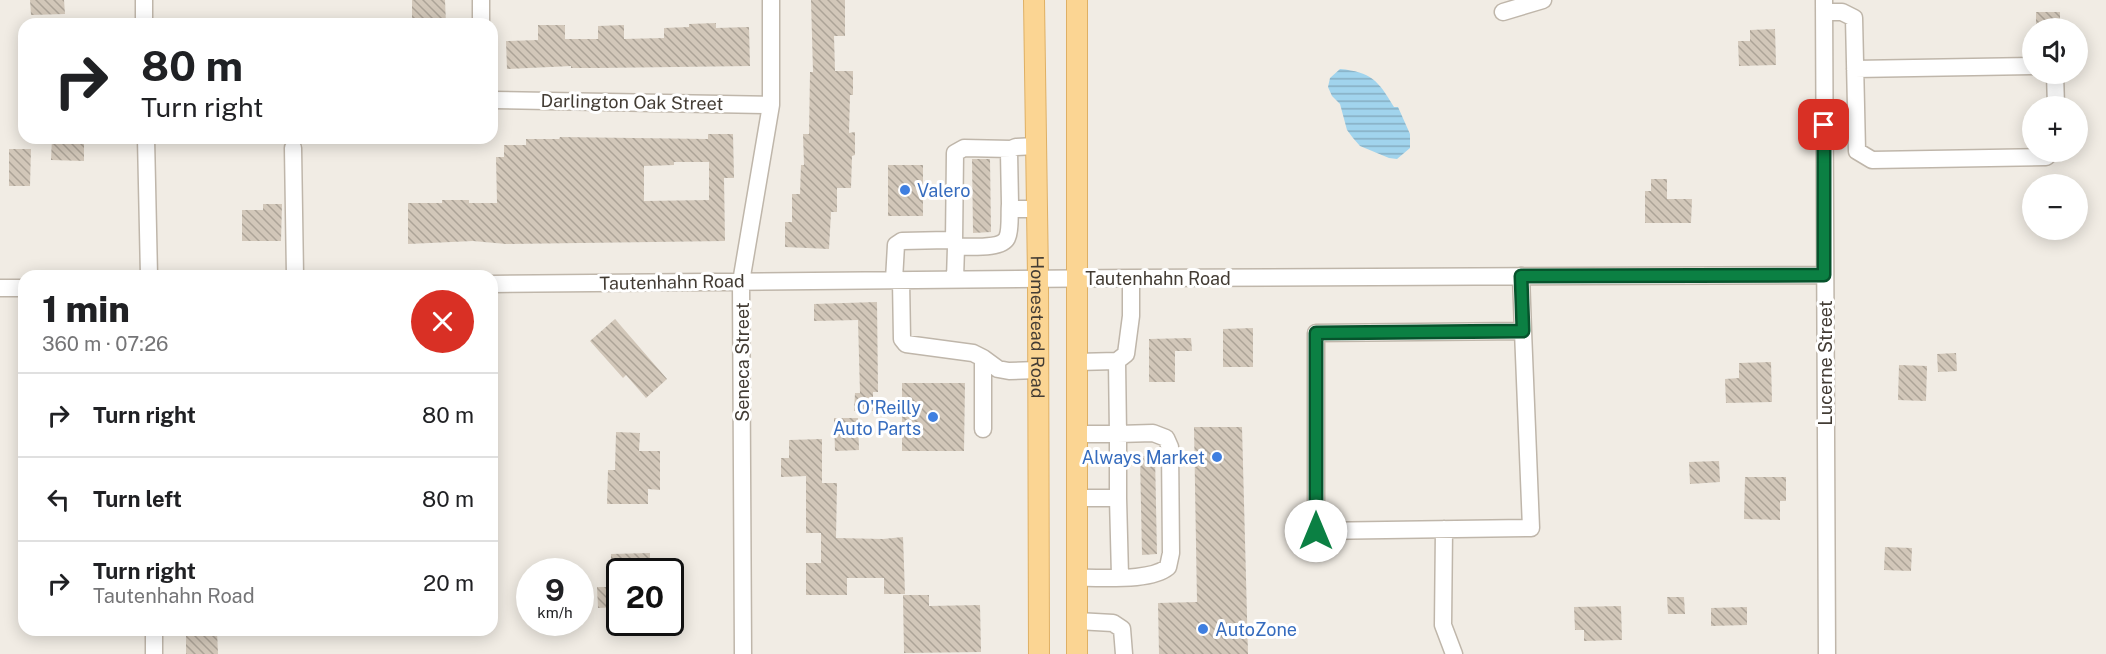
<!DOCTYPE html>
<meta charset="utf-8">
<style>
:root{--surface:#fff;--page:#f6f6f6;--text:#202124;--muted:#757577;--line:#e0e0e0}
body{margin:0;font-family:"Public Sans",sans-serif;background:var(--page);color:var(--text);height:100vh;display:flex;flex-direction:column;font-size:22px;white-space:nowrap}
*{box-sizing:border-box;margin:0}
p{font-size:20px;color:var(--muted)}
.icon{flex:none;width:33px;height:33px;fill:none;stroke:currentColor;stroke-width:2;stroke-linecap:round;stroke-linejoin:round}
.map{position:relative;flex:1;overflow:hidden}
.sheet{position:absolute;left:18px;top:270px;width:480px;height:366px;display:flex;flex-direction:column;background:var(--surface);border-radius:18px;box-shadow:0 3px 15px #0003}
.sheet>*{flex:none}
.hud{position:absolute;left:18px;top:18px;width:480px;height:126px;border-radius:18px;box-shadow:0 3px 15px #0003;background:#fff;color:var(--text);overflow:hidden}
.fabs{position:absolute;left:2022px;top:18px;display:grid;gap:12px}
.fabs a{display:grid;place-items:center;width:66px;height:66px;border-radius:50%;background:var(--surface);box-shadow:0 3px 15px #0003;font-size:30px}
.speed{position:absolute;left:516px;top:558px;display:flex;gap:12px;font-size:30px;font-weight:700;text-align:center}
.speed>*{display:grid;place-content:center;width:78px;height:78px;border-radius:50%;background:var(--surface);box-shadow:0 3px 15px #0003;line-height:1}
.speed small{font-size:15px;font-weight:400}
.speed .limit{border:3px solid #111;border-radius:9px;background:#fff;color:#111}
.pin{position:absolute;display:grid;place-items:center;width:51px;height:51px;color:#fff;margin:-26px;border-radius:12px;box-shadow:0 3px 9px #0006}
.me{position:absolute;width:66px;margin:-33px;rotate:0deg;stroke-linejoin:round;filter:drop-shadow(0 0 4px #0008)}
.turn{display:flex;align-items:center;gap:21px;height:126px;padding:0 24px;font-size:27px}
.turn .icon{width:78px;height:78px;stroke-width:2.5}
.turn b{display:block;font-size:42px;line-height:51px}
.round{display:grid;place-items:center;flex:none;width:63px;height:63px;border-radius:32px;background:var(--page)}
.headline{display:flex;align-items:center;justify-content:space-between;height:102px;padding:0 24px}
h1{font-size:36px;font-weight:800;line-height:45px}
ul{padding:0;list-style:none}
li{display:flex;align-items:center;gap:18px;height:84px;padding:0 24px;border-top:2px solid var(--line)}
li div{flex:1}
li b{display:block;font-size:22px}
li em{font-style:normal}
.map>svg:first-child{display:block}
</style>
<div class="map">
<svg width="2106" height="654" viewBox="0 0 2106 654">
<defs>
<pattern id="water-rules" width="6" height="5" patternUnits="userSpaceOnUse" patternTransform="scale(1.5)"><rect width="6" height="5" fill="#a1d4ed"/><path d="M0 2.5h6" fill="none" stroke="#85adc1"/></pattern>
<pattern id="building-back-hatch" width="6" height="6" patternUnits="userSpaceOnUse" patternTransform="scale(1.5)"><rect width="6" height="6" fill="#d2c7b9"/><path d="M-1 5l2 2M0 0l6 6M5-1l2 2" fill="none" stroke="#aca397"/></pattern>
</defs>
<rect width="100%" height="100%" fill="#f1ece4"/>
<path fill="url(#water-rules)" d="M1340,69C1371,72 1378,80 1394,107H1398L1410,134V148L1397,159L1389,158L1360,146L1353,138L1347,130L1340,104L1332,96L1328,87L1330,78Z"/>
<path fill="url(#building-back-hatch)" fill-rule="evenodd" d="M30,0H64L65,14L31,15Z
M412,0H445L446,24H412Z
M811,0H845V36H834L835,71H853V95H850L849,133L855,132V155L852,156L851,188H837V212H831L829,249L785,247V222H792V194H800L801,165H804L803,134H809L810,72H813Z
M2036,12H2060V28H2036Z
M716,23V28L749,27L750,66L599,68H571V66L507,69L506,41L538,40V25H565V39H598V26L624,25V39L664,38V28L689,27V24Z
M1775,29L1776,65L1739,66L1738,41H1750V30Z
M708,134H733L734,178H724L725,241L506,244L473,241L408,244V203H442V200H469V203H497L496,157H504V145H526V139H559L560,137L708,139ZM674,162H709V200L644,201V166L674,165Z
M52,138H84V161L51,160Z
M9,149H31L30,186H9Z
M972,159H990L991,232L973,233Z
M888,165H923V216H888Z
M1651,179H1667V199H1692L1691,223H1645V191H1651Z
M263,204H282L281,241H242V210H263Z
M877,302L878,392H873V411H854L855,393H860L858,320L814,321V304Z
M615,319L667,379L646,398L626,375L623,378L590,341Z
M1253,328V367H1223V329Z
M1191,338L1192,351H1175V382H1149V339Z
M1956,353L1957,371L1938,372L1937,354Z
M1771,362L1772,402L1726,403L1725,379L1739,378V363Z
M1899,365L1927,366L1926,401L1898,400Z
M902,383H965L964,451H902Z
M834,418H858L859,450L835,451Z
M1194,427H1242L1248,654H1159L1158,603L1197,602Z
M616,432L640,433L639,451H660V490L648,489V504H607L608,470H615Z
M822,439V483H837L836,538L883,539L903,537L905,594H884V578H847V595H806V563H821V533H806V476L781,477V458H789V440Z
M1140,456H1155L1157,554L1142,555Z
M1719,461L1720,482L1690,484L1689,462Z
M1745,477H1786V501H1780V520L1744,519Z
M1885,547L1912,548L1911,571L1884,570Z
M650,553V572H611V554Z
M597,587H620V607L598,608Z
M903,595H929V606L980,605L981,652L904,653Z
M1667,597H1684L1685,614H1668Z
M1621,606L1622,640L1584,641V630H1575L1574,607Z
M1747,607V625L1711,626V608Z
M186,631H217L218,654H186Z"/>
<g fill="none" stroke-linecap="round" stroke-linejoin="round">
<defs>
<path id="minor" d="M144,0V24
M481,0V24
M1824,0L1827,654
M1503,12L1543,0
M1824,12H1842L1854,18L1857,151L1872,160L2046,157L2052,152
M1855,69L2032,66
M2055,74L2056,106
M492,100L771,105
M146,138L149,276
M1036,146L1016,147L1011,149L1009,152L1010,204L1015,209H1037
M293,148L295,276
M954,242L955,153L964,148L1011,149
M956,247C967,246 1001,250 1007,238C1011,230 1009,214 1010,204
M1521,276L1523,331
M894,280L896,245L902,241L948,240L954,242L956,247L955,279
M901,280L902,339L906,344L973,353L983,358L998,369L1009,371L1038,370
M492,284L1131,278L1824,275
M0,288H24
M1523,331L1531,528L1316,531V333Z
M983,358V429
M1076,362L1117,361L1126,354L1131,316V278
M1077,434H1118V498
M1077,498H1118L1120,576
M1444,529L1443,625L1454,654
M1077,578C1101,577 1150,582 1168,567L1171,553L1170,447L1166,438L1153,433L1118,434L1117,361
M1077,621L1113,623L1122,629L1124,654
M154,630V654
M743,654L741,282L771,105V0"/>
<g id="major">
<path id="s1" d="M1034,0L1038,278L1039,654"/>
<path d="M1077,654V0"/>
</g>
</defs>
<use href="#minor" stroke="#bfb6aa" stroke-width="19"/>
<use href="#major" stroke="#dfb064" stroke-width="22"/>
<use href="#minor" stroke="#fff" stroke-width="16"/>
<use href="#major" stroke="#fbd593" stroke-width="20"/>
</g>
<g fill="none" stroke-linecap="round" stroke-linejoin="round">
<defs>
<path id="route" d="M1316,531V333L1523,331L1521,276L1824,275V125"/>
</defs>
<use href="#route" stroke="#07532c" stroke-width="15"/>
<use href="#route" stroke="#0b8043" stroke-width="10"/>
</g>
<g fill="#3f7fe0" stroke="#fff" stroke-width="2">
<circle cx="905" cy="190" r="6"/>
<circle cx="933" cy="417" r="6"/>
<circle cx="1217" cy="457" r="6"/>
<circle cx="1203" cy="629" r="6"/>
</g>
<g text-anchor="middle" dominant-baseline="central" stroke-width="6" stroke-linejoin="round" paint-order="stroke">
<g font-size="18" fill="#433c34" stroke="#fff">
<text transform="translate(632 102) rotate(1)">Darlington Oak Street</text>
<text x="1158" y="278">Tautenhahn Road</text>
<text transform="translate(672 282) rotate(-1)">Tautenhahn Road</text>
<text stroke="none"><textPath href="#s1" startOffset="327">Homestead Road</textPath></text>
<text transform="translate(742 362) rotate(-90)">Seneca Street</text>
<text transform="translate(1825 363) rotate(-90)">Lucerne Street</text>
</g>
<g font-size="18" fill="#366cbe" stroke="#fff" text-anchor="start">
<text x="917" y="190">Valero</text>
<text x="921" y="407" text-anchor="end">O'Reilly<tspan x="921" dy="21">Auto Parts</tspan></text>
<text x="1205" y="457" text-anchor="end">Always Market</text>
<text x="1215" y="629">AutoZone</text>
</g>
</g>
</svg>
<div class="fabs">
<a><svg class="icon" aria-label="sound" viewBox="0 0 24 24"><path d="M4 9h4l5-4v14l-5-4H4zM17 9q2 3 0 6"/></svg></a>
<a>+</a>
<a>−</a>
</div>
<div class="speed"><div>9<small>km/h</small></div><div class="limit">20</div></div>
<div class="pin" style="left:1824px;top:125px;background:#d93025"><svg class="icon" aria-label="arrive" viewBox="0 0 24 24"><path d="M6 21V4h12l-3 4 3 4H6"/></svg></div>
<svg class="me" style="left:1316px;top:531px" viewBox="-20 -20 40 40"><circle r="19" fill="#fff"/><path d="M0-13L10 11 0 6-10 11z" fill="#0b8043"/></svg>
<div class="hud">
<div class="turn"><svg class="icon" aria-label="right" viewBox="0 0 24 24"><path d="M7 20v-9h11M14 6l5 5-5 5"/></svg><div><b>80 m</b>Turn right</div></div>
</div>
<section class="sheet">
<div class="headline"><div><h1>1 min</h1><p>360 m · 07:26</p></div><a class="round" style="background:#d93025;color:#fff"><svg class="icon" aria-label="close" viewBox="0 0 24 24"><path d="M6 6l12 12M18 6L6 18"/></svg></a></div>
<ul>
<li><svg class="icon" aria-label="right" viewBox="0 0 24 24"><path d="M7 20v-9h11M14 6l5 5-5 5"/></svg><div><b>Turn right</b></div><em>80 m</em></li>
<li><svg class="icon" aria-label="left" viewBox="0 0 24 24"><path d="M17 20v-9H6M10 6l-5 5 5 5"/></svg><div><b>Turn left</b></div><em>80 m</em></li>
<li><svg class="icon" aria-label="right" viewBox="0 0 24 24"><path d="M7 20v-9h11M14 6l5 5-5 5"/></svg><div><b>Turn right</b><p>Tautenhahn Road</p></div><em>20 m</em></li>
</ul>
</section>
</div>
